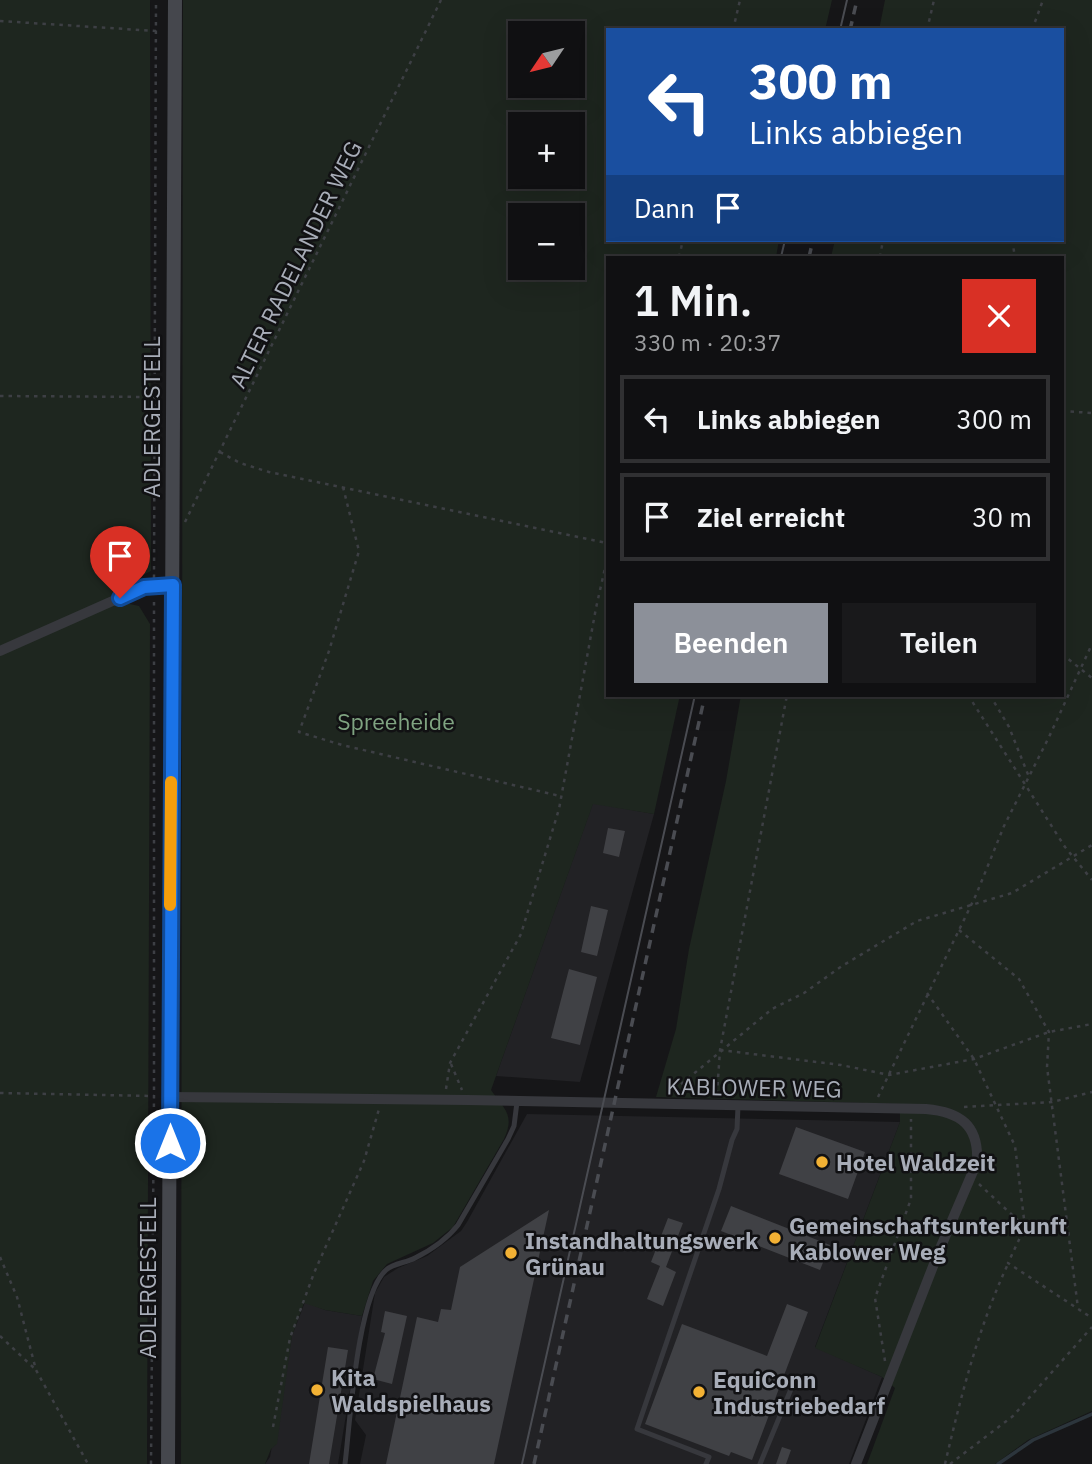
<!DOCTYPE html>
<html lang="de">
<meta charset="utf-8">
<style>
:root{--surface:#101012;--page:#19191b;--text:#f1f3f6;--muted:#9c9d9f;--line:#303032;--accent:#8c9099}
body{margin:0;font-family:"IBM Plex Sans",sans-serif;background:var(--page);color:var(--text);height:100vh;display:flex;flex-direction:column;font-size:26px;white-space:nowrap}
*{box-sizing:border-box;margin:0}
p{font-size:23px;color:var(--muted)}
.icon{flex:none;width:38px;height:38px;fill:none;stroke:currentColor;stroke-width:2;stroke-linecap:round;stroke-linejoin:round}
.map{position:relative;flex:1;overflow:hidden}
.panel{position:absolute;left:606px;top:256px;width:458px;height:441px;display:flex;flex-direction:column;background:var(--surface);border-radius:0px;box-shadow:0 7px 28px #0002,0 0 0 2px var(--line)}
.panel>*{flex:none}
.banner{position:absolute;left:606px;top:28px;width:458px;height:214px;border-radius:0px;box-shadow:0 7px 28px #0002,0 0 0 2px var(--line);background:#1a4fa0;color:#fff;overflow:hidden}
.needle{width:46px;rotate:235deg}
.tools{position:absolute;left:508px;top:21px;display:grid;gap:14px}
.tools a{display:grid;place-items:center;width:77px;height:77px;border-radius:0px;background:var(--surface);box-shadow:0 7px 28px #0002,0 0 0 2px var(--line);font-size:35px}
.pin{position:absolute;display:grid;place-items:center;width:60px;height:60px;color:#fff;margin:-72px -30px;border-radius:50% 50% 50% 0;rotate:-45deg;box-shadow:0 0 7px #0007}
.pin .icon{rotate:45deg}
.me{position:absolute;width:77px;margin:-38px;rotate:0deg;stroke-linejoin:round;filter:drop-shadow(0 0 5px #0008)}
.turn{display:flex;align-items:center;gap:24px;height:147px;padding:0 28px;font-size:32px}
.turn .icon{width:91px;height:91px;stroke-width:2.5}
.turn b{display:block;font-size:49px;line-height:60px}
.then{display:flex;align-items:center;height:66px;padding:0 28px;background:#0003;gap:14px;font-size:26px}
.round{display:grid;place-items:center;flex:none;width:74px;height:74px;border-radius:0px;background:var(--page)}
.summary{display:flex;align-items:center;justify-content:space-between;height:119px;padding:0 28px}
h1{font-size:42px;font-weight:600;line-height:52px}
.action{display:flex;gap:14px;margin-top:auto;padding:14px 28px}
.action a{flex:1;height:80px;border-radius:0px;background:var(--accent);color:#fff;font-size:28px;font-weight:600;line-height:80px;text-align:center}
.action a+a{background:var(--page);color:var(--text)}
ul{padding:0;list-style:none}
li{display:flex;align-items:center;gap:21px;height:88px;margin:0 14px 10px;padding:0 14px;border:4px solid var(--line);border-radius:0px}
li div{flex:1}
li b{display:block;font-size:26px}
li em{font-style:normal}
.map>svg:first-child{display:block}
</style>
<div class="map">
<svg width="1092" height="1464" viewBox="0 0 1092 1464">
<rect width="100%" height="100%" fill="#161618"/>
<path fill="#222225" d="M593,803L654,814L580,1082L496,1076Z
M527,1114L900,1122L815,1347L882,1377L849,1464H360L366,1435L355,1420L375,1293L384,1277L398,1268L427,1256L461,1231L467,1222Z
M305,1302L325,1310L362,1316L338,1464H265L270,1457L292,1336Z"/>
<path fill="#1e261f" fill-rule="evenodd" d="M0,0H150L151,571L123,585L125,603L139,606L150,624L147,1464H0Z
M183,0H832L825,30H607V240H779L776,257H607V695H680L654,814L593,804L491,1090C505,1110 515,1115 504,1139L453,1227L433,1243L387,1264L373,1281L362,1316L325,1310L304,1303L292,1336L277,1444L271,1449L265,1464H181ZM520,33H572V86H520ZM520,124H572V177H520ZM520,215H572V268H520Z
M885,0H1092V1411L1028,1440L995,1464H867L895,1388L882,1377L815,1348L900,1122V1104L656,1097L676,1029L689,949L726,781L741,695H1062V257H831L835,240H1062V30H879Z"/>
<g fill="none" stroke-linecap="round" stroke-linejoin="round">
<path stroke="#2c353c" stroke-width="3.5" d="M998,1464L1033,1440L1092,1414"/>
</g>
<path fill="#404145" d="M608,828L625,831L619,857L603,853Z
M591,906L608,910L597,956L581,952Z
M569,969L597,977L580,1045L551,1038Z
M796,1127L865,1152L848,1199L779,1174Z
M731,1206L830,1245L820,1270L721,1231Z
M549,1210L494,1464H386L417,1317L438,1322L441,1309L451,1310L460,1267Z
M668,1218L683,1223L666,1267L676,1272L663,1306L647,1299L660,1266L651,1262Z
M787,1304L808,1312L752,1460L731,1452L729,1456L645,1424L682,1324L767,1356Z
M385,1311L407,1316L392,1384L373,1379L385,1333L381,1332Z
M328,1347L348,1350L329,1464H309Z
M782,1447L791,1450L786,1464H776Z"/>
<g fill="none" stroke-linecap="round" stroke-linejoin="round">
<path stroke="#3d3f44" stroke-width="2.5" stroke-dasharray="3.5 5" stroke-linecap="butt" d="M0,21L156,31
M733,30L740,0
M927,30L934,0
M1032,30L1043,0
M1012,240L1015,257
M679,257L683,240
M880,257L883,240
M0,396L155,397
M1062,411L1092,413
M220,452L240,463L269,472L607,543
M343,487L359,551L329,651L299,732L342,745L560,796
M185,522L441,0
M154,578L156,0
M1062,654L1092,678
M968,695L1065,847L1092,880
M990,695L1009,727L1029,777
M959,930L1019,979L1049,1032L1047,1067L1078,1308
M927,993L974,1059L1015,1146L1025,1227L1008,1263L1092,1318
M720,1050L841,1065L889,1075L974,1059L1049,1032L1092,1024
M451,1064L462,1090
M446,1089L450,1063L521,934L559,809L596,608L607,559
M0,1093L154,1096
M717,1094L720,1050L787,695
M668,1095L772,1009L804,993L842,966L917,921L1012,893L1092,845
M878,1097L976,895L1004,826L1049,737L1092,644
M964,1107L1052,1102L1092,1092
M979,1184L1025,1227
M0,1257L17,1297L36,1370L88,1464
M0,1336L36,1370
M885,1361L875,1298L911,1199V1119
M273,1427L290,1338L314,1273L364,1161L379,1109
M151,1464L154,1096V598
M945,1464C961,1396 978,1328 1008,1264
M950,1464L1013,1416L1092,1327"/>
<path stroke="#37383d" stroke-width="5" d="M345,1464C350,1423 357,1296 386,1270C394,1263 406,1263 415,1258C431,1250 447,1239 458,1225L508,1139L514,1126L517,1102
M706,1464L709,1457L637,1429L719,1189L732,1140L737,1129L738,1106
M760,1464L796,1377"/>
<path stroke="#37383d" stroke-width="10" d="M0,651L144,587L173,585
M170,1097L467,1100L926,1109C960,1112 979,1125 977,1162L939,1251L856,1464"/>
<path stroke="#45474d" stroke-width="14" d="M168,1464L175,0"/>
<path stroke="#4a4c52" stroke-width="2" d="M840,30L847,0
M781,257L785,240
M522,1464L695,695"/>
<path stroke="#4a4c52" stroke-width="3.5" stroke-dasharray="9 7" stroke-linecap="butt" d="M850,30L857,0
M809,257L813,240
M534,1464L705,695"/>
</g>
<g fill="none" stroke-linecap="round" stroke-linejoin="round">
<defs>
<path id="route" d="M120,598L144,587L173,585L170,1143"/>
</defs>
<use href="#route" stroke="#114b97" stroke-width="18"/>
<use href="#route" stroke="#1a73e8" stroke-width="12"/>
<path stroke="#f59e0b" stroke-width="12" d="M170,905L171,782"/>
</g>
<g fill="#f2b134" stroke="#111113" stroke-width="2.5">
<circle cx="822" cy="1162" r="7"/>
<circle cx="775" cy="1238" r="7"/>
<circle cx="511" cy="1253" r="7"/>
<circle cx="317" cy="1390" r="7"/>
<circle cx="699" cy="1392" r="7"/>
</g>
<g text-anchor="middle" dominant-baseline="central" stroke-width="5" stroke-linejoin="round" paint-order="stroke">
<g font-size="23" fill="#a8adb8" stroke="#111113">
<text transform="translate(295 264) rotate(-64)">ALTER RADELANDER WEG</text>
<text transform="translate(151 417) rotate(-90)">ADLERGESTELL</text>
<text transform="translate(754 1087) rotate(1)">KABLOWER WEG</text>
<text transform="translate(147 1278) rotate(-90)">ADLERGESTELL</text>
</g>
<g font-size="23" fill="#7fa381" stroke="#111113">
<text x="396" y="721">Spreeheide</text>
</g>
<g font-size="23" font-weight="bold" fill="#a8adb8" stroke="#111113" text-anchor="start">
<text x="836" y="1162">Hotel Waldzeit</text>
<text x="789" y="1225">Gemeinschaftsunterkunft<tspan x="789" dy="26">Kablower Weg</tspan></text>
<text x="525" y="1240">Instandhaltungswerk<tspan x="525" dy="26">Grünau</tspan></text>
<text x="331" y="1377">Kita<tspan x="331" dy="26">Waldspielhaus</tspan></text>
<text x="713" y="1379">EquiConn<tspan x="713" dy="26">Industriebedarf</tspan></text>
</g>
</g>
</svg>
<div class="tools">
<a><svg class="needle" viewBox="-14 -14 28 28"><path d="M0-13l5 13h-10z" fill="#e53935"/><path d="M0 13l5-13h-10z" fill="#9c9d9f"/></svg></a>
<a>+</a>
<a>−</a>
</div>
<div class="pin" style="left:120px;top:598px;background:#d93025"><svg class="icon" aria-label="arrive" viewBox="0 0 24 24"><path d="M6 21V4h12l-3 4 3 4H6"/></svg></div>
<svg class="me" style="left:170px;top:1143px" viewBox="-20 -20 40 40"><circle r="17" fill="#1a73e8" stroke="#fff" stroke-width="3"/><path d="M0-11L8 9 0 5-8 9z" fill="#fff"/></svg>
<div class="banner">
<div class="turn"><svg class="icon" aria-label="left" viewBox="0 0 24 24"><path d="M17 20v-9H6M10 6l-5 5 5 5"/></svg><div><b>300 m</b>Links abbiegen</div></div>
<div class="then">Dann<svg class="icon" aria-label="arrive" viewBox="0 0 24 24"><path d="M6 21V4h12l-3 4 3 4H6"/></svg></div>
</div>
<section class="panel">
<div class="summary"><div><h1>1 Min.</h1><p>330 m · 20:37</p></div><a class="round" style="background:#d93025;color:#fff"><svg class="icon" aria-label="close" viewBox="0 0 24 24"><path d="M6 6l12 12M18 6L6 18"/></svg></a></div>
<ul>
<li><svg class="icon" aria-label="left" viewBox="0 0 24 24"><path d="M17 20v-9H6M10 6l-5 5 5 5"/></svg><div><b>Links abbiegen</b></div><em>300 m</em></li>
<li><svg class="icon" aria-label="arrive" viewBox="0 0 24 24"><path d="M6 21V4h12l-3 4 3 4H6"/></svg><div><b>Ziel erreicht</b></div><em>30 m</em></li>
</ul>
<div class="action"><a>Beenden</a><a>Teilen</a></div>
</section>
</div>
